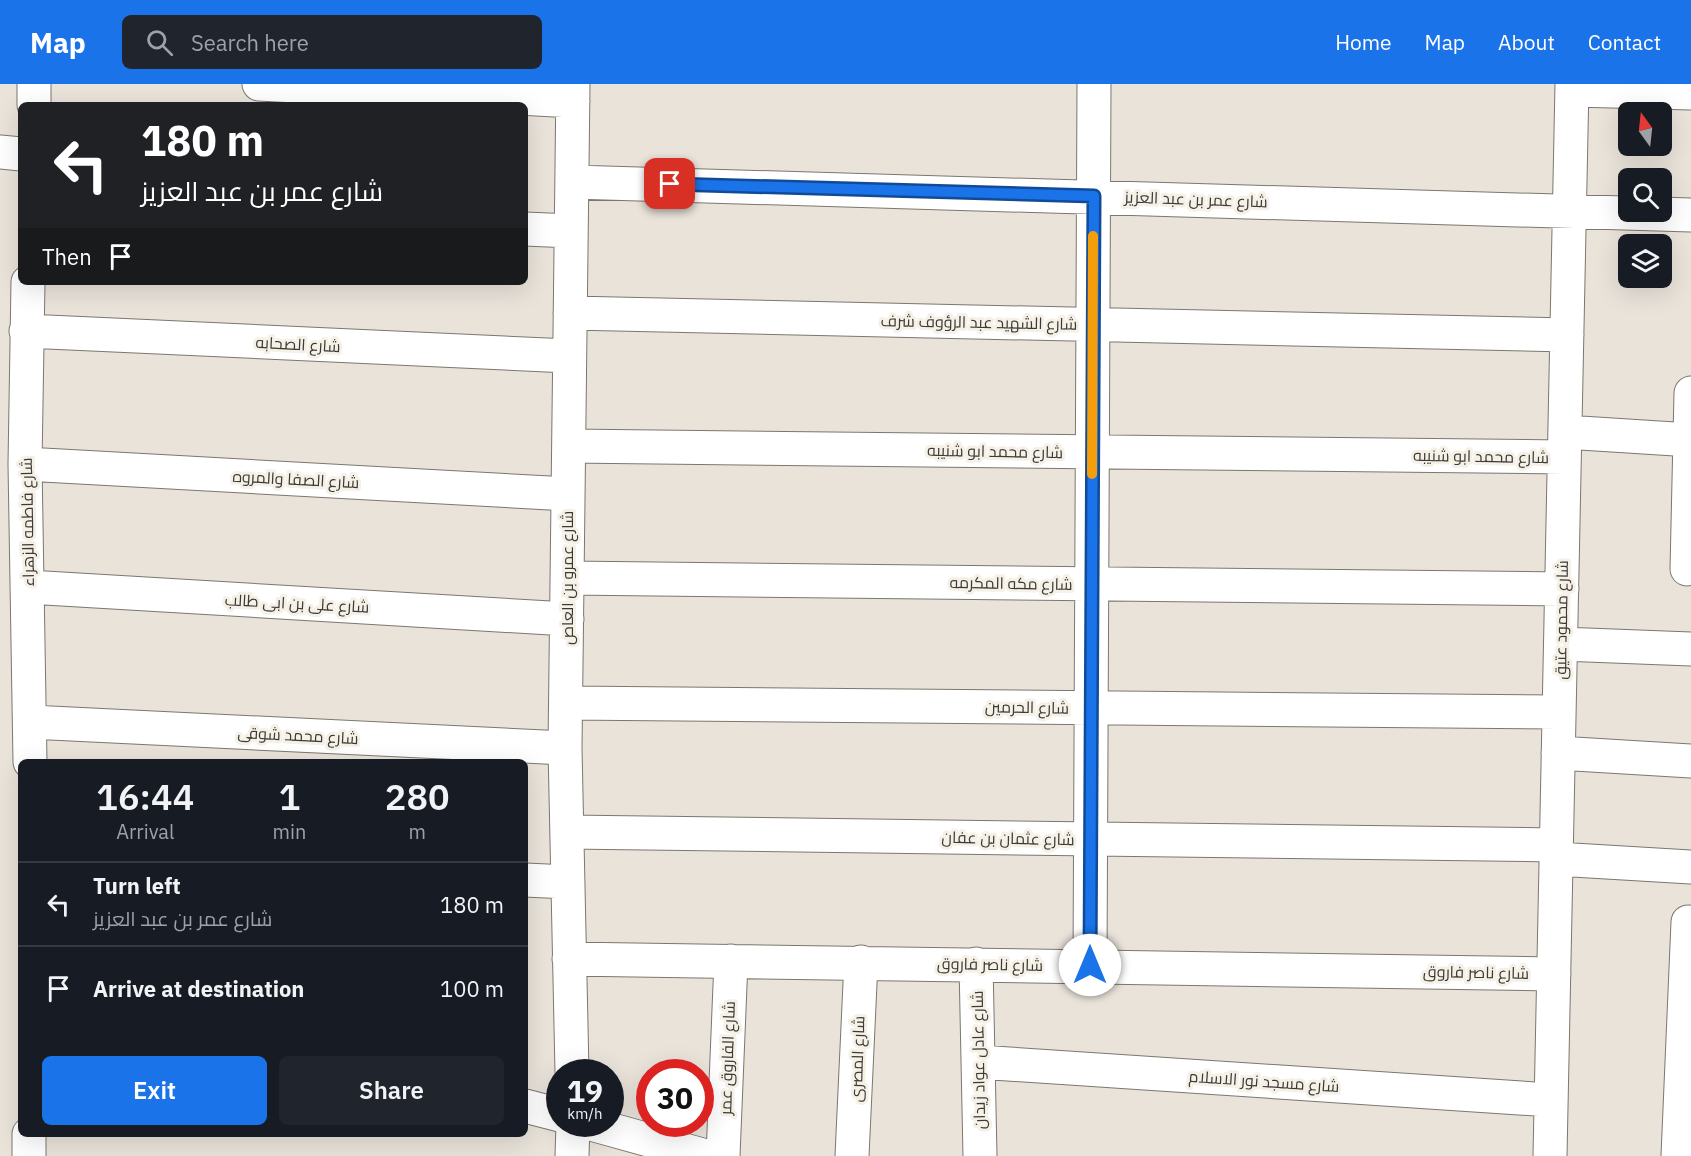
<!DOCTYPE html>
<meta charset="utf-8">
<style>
:root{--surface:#171b24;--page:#20242c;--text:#f1f3f6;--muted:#9ea1a6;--line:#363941;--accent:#1a73e8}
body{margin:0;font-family:"IBM Plex Sans",Cairo,sans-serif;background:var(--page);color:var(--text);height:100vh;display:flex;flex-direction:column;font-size:22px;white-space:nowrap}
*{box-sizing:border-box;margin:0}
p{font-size:20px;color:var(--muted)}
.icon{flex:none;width:33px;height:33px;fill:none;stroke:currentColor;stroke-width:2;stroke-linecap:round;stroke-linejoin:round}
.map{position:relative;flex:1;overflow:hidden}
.sheet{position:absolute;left:18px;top:675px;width:510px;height:378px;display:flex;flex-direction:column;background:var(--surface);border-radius:9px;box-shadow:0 6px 24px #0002}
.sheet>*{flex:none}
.guide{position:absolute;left:18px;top:18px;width:510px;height:183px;border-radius:9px;box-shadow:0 6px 24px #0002;background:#202124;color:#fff;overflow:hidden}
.needle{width:39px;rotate:345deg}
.tools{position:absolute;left:1618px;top:18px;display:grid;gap:12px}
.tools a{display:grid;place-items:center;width:54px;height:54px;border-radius:9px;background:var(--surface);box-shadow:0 6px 24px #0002;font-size:30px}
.speed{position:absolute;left:546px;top:975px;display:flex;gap:12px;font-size:30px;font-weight:700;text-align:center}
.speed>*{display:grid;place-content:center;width:78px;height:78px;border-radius:50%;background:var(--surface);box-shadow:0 6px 24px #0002;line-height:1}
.speed small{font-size:15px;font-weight:400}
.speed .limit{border:9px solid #d22;background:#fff;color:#111}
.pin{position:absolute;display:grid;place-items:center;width:51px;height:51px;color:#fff;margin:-26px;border-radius:12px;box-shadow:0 3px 9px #0006}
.me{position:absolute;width:66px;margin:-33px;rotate:0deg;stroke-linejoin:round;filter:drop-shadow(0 0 4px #0008)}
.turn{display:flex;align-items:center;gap:21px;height:126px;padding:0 24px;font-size:27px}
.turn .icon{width:78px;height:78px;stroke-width:2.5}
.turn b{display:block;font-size:42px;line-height:51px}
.then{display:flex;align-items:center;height:57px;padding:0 24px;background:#0003;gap:12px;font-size:22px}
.eta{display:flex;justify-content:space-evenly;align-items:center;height:102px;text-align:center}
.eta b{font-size:36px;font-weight:600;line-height:42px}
.cta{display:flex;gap:12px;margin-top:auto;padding:12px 24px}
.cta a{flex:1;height:69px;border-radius:9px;background:var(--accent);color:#fff;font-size:24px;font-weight:600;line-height:69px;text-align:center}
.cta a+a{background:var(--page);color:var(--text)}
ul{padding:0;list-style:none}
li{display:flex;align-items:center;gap:18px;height:84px;padding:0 24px;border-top:2px solid var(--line)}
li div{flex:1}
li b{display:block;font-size:22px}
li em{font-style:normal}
header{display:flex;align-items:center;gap:36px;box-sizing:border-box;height:84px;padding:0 30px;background:var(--accent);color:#fff}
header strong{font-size:28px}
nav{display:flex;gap:33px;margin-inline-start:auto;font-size:21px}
.search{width:420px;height:54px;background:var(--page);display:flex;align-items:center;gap:15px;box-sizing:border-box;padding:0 21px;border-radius:9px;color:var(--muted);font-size:22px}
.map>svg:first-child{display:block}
</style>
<header>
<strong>Map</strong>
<div class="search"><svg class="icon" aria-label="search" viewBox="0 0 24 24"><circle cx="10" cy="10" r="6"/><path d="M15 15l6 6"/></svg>Search here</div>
<nav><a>Home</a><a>Map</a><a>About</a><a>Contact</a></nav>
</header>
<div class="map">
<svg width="1691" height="1072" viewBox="0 0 1691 1072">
<rect width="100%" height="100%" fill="#e9e3da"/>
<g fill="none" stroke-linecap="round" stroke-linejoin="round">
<defs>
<path id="minor" d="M259,0L573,17
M1572,6L1691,9
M34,21V0
M0,68L21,70
M572,98L1691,131
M525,145L571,147
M28,198L25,380L30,678
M570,229L1567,251
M26,247L569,272
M1565,348L1691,356
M569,362L1564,373
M25,380L568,410
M1687,485L1691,309
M568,494L1562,505
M28,503L567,535
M1561,560L1691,565
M567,619L1559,628
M30,638L565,664
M1558,669L1691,677
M567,748L1556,761
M1556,775L1691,783
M525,796L568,798
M569,875L1554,890
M976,880L980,1072
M1090,881L1094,0
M978,978L1551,1016
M572,988L565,664L573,0
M525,1022L560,1031
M591,1040L706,1072
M29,1050V1072
M572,1072L573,1040
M723,1072L731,877
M852,1072L861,878
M1550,1072L1572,0
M1678,1072L1688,838"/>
</defs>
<use href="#minor" stroke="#7c776e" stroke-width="35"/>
<use href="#minor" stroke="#fff" stroke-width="33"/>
</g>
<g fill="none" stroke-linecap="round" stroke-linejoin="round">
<defs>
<path id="route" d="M670,100L1094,112L1090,881"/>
</defs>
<use href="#route" stroke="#114b97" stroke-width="15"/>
<use href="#route" stroke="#1a73e8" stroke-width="10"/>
<path stroke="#f59e0b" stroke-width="10" d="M1092,390L1093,152"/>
</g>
<g text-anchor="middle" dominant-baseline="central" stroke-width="6" stroke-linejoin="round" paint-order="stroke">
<g font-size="16" fill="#3c3a37" stroke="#f6f1e7">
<text transform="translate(1196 115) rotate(2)">شارع عمر بن عبد العزيز</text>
<text transform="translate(979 238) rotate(1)">شارع الشهيد عبد الرؤوف شرف</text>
<text transform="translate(298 260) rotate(3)">شارع الصحابه</text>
<text transform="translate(995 367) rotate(1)">شارع محمد ابو شنيبه</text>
<text transform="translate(1481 372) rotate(1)">شارع محمد ابو شنيبه</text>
<text transform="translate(296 395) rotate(3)">شارع الصفا والمروه</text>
<text transform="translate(27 438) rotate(-91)">شارع فاطمه الزهراء</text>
<text transform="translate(567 494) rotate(-90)">شارع عمرو بن العاص</text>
<text transform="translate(1011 499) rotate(1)">شارع مكه المكرمه</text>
<text transform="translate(297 519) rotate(3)">شارع على بن ابى طالب</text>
<text transform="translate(1561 536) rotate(-89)">شارع محمود عتيق</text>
<text transform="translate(1027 623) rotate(1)">شارع الحرمين</text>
<text transform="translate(298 651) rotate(3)">شارع محمد شوقى</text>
<text transform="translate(1008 754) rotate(1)">شارع عثمان بن عفان</text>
<text transform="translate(990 880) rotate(1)">شارع ناصر فاروق</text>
<text transform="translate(1476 888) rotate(1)">شارع ناصر فاروق</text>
<text transform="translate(727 974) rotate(-88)">شارع الفاروق عمر</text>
<text transform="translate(857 975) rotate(-88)">شارع المصرى</text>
<text transform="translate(978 976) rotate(-91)">شارع عادل عواد زيدان</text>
<text transform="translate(1264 997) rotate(4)">شارع مسجد نور الاسلام</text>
</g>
</g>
</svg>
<div class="tools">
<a><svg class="needle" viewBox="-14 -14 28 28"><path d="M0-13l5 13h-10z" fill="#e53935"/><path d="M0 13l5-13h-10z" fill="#9ea1a6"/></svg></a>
<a><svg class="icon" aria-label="search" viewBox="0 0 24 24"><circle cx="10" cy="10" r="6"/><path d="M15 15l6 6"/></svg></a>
<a><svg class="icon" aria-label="layers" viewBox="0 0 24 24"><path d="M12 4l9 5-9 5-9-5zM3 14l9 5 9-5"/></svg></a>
</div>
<div class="speed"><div>19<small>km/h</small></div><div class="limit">30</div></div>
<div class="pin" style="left:670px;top:100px;background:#d93025"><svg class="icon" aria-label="arrive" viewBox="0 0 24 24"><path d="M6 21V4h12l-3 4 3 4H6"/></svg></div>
<svg class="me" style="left:1090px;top:881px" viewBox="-20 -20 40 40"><circle r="19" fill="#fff"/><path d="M0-13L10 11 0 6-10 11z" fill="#1a73e8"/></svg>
<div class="guide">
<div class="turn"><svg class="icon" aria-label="left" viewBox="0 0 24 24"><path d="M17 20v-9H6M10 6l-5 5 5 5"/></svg><div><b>180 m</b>شارع عمر بن عبد العزيز</div></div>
<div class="then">Then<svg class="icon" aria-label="arrive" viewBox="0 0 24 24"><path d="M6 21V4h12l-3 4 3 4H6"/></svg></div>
</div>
<section class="sheet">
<div class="eta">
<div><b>16:44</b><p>Arrival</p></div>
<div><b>1</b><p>min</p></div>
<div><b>280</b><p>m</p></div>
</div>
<ul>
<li><svg class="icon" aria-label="left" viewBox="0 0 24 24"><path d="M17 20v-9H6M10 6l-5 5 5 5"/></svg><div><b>Turn left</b><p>شارع عمر بن عبد العزيز</p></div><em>180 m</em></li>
<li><svg class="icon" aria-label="arrive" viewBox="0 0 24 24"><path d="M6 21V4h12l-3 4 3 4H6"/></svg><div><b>Arrive at destination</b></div><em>100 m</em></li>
</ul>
<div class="cta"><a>Exit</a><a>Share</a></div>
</section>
</div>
